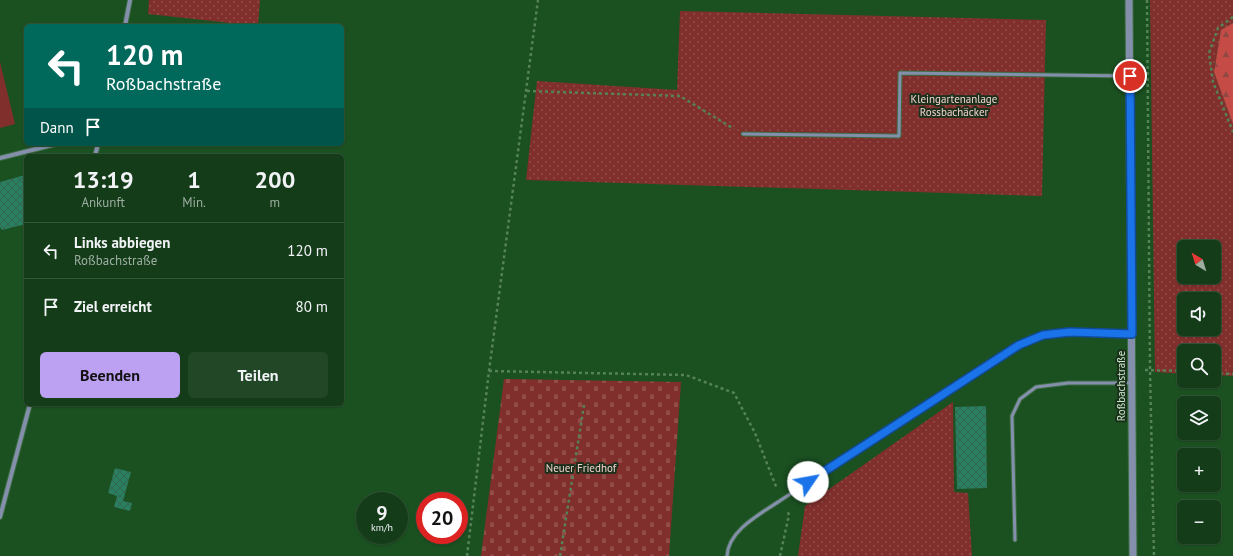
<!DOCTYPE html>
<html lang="de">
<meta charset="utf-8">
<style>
:root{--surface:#143c19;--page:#214726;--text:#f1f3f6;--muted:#9dada2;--line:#335638;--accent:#bca0f2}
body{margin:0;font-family:"PT Sans",sans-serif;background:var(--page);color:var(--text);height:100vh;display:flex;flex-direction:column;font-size:15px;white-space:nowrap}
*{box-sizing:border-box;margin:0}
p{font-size:13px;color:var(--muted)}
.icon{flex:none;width:22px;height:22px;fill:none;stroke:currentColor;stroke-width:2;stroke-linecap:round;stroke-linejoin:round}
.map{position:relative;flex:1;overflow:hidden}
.drawer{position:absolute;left:24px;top:154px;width:320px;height:252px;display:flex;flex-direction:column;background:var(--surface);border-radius:6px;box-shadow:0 1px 3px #0004,0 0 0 1px var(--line)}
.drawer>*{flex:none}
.hud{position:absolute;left:24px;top:24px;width:320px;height:122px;border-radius:6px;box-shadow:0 1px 3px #0004,0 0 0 1px var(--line);background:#00695c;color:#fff;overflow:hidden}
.needle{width:26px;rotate:322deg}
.fabs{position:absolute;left:1177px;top:240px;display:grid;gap:8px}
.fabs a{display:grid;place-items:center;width:44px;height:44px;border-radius:6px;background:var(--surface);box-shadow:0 1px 3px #0004,0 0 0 1px var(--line);font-size:20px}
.speed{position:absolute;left:356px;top:492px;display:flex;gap:8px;font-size:20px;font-weight:700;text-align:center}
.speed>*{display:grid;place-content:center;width:52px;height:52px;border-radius:50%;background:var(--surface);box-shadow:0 1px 3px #0004,0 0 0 1px var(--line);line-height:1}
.speed small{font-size:10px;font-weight:400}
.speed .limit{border:6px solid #d22;background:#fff;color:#111}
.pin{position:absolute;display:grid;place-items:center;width:34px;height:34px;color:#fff;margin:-17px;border:2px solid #fff;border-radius:50%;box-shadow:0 1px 4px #0007}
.me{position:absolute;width:44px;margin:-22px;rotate:57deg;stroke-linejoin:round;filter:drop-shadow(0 0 3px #0008)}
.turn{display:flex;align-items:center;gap:14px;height:84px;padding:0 16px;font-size:18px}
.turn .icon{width:52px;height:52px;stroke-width:2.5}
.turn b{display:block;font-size:28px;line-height:34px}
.then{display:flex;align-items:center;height:38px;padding:0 16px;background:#0003;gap:8px;font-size:15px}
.eta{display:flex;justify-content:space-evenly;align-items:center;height:68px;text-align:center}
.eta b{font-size:24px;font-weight:800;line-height:28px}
.cta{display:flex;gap:8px;margin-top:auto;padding:8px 16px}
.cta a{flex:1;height:46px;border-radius:6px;background:var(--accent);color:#111;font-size:16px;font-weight:800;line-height:46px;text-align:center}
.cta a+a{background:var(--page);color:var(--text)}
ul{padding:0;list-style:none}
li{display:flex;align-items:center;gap:12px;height:56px;padding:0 16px;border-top:1px solid var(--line)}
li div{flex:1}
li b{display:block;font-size:15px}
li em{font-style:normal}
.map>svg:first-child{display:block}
</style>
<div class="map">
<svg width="1233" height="556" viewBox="0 0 1233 556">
<defs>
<pattern id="grass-dots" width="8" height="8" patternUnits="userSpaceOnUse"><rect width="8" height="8" fill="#812f2c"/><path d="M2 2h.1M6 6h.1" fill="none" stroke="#924d49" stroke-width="1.8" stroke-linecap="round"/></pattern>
<pattern id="forest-firs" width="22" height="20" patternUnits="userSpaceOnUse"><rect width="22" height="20" fill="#c54b46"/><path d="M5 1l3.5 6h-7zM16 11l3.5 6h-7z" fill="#8f4942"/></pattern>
<pattern id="cemetery-stones" width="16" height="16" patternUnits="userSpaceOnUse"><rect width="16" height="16" fill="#812f2c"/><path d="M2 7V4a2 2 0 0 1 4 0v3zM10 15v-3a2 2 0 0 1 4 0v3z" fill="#924d49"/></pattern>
<pattern id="building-cross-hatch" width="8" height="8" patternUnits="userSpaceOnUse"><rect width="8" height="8" fill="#2b7f61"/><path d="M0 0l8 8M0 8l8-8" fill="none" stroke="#336551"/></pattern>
</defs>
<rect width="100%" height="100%" fill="#1b5021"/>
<path fill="url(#grass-dots)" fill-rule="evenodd" d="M149,0H260L258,26L148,14Z
M1150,0H1233V23L1221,30L1214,72L1233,124V376L1214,375V351H1184V374L1155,372ZM1184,247H1214V277H1184ZM1184,299H1214V329H1184Z
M680,11L1046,20L1042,196L526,180L537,81L677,90Z
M953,402L954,492L968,493L972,556H798L805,506Z"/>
<path fill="url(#forest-firs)" d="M1233,23V124L1214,72L1221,30Z"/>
<path fill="url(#cemetery-stones)" d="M504,379L681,382L669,556H481Z"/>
<path fill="#812f2c" d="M0,62L15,124L0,128Z"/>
<path fill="url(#building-cross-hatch)" d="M25,175L26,180V224L2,230L0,227V182Z
M986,406L987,488L957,489L955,407Z
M115,468L131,472L123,501L132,503L130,511L114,507L117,496L108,493Z"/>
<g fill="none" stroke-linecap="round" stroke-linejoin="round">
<defs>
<path id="service" d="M743,134L899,136L900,73L1130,76
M1015,540L1012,416L1020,399L1036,387L1068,383H1131
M727,556C728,530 762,513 781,500L1019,345L1043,335L1070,332L1132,335"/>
<path id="minor" d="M125,26L130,0
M95,156L98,144
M0,158L56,144
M0,517L30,404"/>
<path id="tertiary" d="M1129,0L1133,556"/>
</defs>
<use href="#service" stroke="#3b6b40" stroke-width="5"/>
<use href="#minor" stroke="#3b6b40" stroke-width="6"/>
<use href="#tertiary" stroke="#3b6b40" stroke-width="9"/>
<path stroke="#558259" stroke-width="2.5" stroke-dasharray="3 3" stroke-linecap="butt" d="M1147,0L1150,370L1154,556
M1233,17L1218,28L1209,53L1213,82L1233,132
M527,91L680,96L734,129
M1145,370L1184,371
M489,371L686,375L734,393L755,433L777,489
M1214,373L1233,374
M467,556L489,371L538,0
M560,556L584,405
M780,556L789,515L787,510"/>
<use href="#service" stroke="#8490ab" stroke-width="3"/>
<use href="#minor" stroke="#8490ab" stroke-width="4"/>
<use href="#tertiary" stroke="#8490ab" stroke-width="7"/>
</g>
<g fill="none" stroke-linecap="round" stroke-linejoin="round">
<defs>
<path id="route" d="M808,482L1019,345L1043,335L1070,332L1132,334L1130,76"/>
</defs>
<use href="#route" stroke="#114b97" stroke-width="10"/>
<use href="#route" stroke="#1a73e8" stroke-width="7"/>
</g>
<g text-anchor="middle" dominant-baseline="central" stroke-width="4" stroke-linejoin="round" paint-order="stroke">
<g font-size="11" fill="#f4d3cf" stroke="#1a301b">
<text x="954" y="99">Kleingartenanlage<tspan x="954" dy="13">Rossbachäcker</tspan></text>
<text x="581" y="468">Neuer Friedhof</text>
</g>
<g font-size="11" fill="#cbe7cb" stroke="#1a301b">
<text transform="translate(1121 386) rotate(-90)">Roßbachstraße</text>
</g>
</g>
</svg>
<div class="fabs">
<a><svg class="needle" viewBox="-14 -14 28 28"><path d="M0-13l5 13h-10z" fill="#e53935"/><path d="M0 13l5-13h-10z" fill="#9dada2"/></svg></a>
<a><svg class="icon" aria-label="sound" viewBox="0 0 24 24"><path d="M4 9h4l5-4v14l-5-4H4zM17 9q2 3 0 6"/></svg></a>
<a><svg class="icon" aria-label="search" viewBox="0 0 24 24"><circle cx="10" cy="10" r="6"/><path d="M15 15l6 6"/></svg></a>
<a><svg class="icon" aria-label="layers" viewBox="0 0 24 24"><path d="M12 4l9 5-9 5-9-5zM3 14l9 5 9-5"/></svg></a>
<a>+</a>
<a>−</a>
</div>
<div class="speed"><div>9<small>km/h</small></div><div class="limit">20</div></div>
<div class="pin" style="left:1130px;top:76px;background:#d93025"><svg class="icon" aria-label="arrive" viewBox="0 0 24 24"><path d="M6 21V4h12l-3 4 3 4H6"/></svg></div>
<svg class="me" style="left:808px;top:482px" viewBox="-20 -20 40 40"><circle r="19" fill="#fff"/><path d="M0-13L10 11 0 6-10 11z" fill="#1a73e8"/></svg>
<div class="hud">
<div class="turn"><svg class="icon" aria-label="left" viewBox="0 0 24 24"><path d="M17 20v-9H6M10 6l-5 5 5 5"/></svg><div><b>120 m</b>Roßbachstraße</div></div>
<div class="then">Dann<svg class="icon" aria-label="arrive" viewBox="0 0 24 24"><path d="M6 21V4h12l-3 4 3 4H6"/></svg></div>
</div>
<section class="drawer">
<div class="eta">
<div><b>13:19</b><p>Ankunft</p></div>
<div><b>1</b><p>Min.</p></div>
<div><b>200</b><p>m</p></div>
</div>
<ul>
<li><svg class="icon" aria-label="left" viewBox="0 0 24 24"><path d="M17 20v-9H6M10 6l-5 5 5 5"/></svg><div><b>Links abbiegen</b><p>Roßbachstraße</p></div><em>120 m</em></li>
<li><svg class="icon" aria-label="arrive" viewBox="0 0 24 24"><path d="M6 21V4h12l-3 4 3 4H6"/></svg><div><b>Ziel erreicht</b></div><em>80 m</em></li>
</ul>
<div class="cta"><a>Beenden</a><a>Teilen</a></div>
</section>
</div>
